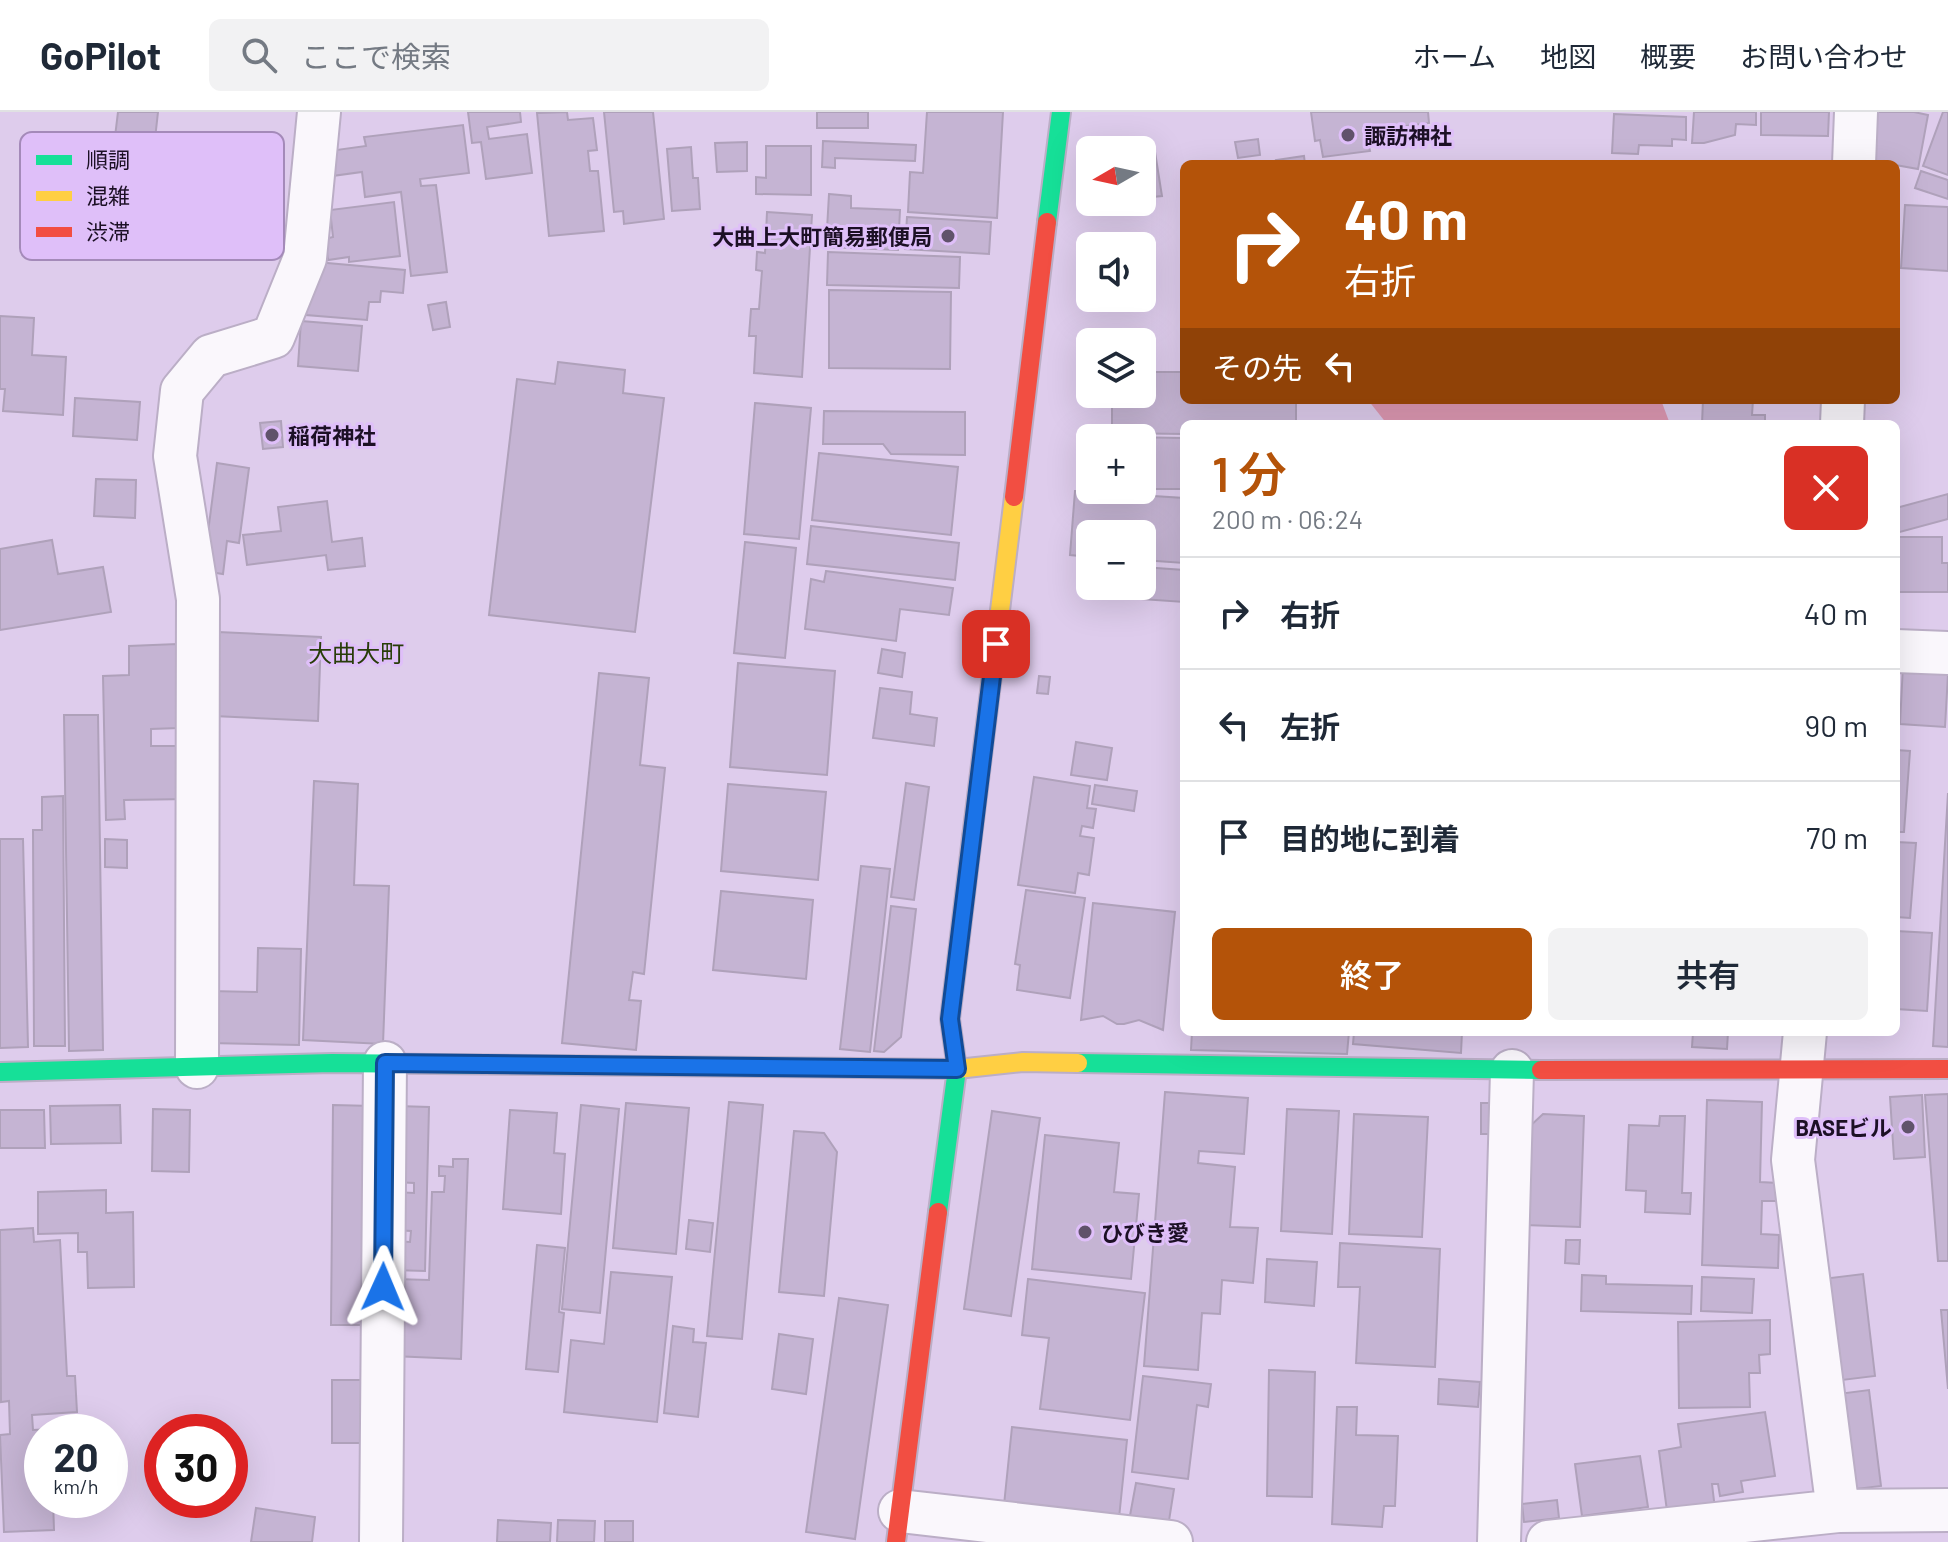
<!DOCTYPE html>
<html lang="ja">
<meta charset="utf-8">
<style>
:root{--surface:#fff;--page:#f2f2f3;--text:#1f2937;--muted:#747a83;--line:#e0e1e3;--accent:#b45309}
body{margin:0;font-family:Barlow,"Noto Sans JP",sans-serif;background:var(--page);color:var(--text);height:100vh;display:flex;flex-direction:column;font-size:30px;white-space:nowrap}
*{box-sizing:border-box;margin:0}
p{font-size:26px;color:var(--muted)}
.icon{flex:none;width:44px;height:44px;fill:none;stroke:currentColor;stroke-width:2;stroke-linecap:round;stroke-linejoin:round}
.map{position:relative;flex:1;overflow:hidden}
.drawer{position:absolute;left:1180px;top:308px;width:720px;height:616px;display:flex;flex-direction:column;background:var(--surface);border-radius:12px;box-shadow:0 8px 32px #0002}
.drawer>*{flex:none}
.hud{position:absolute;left:1180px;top:48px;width:720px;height:244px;border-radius:12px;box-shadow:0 8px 32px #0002;background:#b45309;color:#fff;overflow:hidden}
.needle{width:52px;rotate:261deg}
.controls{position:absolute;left:1076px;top:24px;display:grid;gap:16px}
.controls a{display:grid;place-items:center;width:80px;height:80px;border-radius:12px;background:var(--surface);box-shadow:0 8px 32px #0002;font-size:40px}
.speed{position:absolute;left:24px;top:1302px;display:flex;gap:16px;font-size:40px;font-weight:700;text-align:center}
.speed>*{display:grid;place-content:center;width:104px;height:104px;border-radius:50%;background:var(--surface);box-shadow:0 8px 32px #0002;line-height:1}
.speed small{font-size:20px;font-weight:400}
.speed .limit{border:12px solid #d22;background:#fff;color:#111}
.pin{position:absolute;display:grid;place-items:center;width:68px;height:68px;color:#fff;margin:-34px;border-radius:16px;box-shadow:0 4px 12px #0006}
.me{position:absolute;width:88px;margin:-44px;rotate:1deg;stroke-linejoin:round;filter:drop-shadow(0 0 6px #0008)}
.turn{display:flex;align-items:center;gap:28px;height:168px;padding:0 32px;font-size:36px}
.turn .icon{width:104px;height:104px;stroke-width:2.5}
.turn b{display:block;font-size:56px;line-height:68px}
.then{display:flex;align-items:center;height:76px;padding:0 32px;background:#0003;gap:16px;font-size:30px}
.round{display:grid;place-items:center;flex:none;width:84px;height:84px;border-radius:12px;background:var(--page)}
.summary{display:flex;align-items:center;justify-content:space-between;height:136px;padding:0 32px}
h1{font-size:48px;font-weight:600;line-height:60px;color:var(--accent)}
.cta{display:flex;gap:16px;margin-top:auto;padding:16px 32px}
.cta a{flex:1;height:92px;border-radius:12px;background:var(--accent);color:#fff;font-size:32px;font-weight:600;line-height:92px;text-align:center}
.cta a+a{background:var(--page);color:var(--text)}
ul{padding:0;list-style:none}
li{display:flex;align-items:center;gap:24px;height:112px;padding:0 32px;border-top:2px solid var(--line)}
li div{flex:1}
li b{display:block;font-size:30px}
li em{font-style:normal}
header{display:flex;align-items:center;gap:48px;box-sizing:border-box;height:112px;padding:0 40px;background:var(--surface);border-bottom:2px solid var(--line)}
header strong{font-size:38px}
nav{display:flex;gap:44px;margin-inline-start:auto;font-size:28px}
.search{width:560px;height:72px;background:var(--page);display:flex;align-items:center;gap:20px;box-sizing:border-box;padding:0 28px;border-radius:12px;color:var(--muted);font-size:30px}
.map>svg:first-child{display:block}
</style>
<header>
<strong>GoPilot</strong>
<div class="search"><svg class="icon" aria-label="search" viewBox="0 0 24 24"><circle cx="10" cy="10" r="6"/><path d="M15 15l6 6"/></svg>ここで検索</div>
<nav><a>ホーム</a><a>地図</a><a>概要</a><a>お問い合わせ</a></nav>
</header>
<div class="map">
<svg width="1948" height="1430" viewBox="0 0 1948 1430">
<rect width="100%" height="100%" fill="#deccec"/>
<path fill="#dd98b2" d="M1368,288H1661L1670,312H1387Z"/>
<path fill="#c5b4d3" stroke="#afa1ba" stroke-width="2" d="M118,0H158L153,45L113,41Z
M468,0H520L521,10L487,15L489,27L527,22L532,61L486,67L481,30L472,31Z
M567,0L568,8L593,6L597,38L588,39L590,59H598L604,119L549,124L537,1Z
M604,0H653L664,107L624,112L623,99L614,100Z
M817,0H868V16H817Z
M927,0H1003L997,106L908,100L910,60L923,61Z
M1311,0H1428L1429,11L1382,17L1384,28L1368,31L1370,39L1323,45L1320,28L1315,29Z
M1694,0H1756V13L1736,12L1735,23L1704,31H1692Z
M1761,0H1829L1828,24L1761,23Z
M1871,0H1914L1928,3L1918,57L1862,47Z
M1943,0H1948V63L1923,54Z
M1614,2L1686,5V28L1672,27V34L1639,33L1638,42L1612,41Z
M463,13L469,61L420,67L421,74L436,73L447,160L411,164L401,80L365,85L362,60L332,64L329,39L366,34L364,25Z
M1258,27L1260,43L1238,46L1235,30Z
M823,29L916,33L915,49L835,46V56L822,55Z
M747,30V59L717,60L715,31Z
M766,34H811V83L756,82V65L766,66Z
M691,35L693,66H698L700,97L672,99L667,37Z
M1155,40L1162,84L1142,86V42Z
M1304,44L1305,52H1277L1276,48Z
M1921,59L1948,68V87L1915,76Z
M829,82L851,84V96L900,98L898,138L826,135Z
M394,90L400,144L349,150V145L328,148L325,127L333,125L330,98Z
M1905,93L1948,95V159L1901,156Z
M767,100L812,103L802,265L754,261L756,224H749L751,197H759L762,159L756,158L757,140L765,141Z
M907,105L991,110L989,142L905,137Z
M828,140L960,145L959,176L827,173Z
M316,150L405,158L403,181L381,179L380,190H369L367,208L306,203L308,176Z
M829,178L951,180L950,257L829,256Z
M446,190L450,215L433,218L428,193Z
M0,204L34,206L32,243L66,245L63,303L3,299L5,277H0Z
M301,209L362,214L358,259L298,254Z
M1142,240H1154V260H1184V288H1296V312H1184V322L1112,321V282H1142Z
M558,250L625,258L623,281L664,286L635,520L489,503L517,267L555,272Z
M75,286L140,290L137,328L73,324Z
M1703,288H1753L1752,303H1765V312H1702Z
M755,291L811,296L799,427L744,422Z
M824,299L965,300V343L891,342L883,332H823Z
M281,309L283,335L263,337L260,311Z
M1124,325L1184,326V377H1142V326Z
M819,341L958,355L951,423L812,408Z
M217,351L249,356L239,431L227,429L223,462L203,459Z
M96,367L136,368L135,406L94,404Z
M1075,379L1184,386V451L1142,448V422H1090V445L1070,443Z
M1948,382V407L1896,421V396Z
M327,389L332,430L362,426L365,454L328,458L326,443L247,453L243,423L281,419L278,395Z
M811,414L959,431L955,468L807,452Z
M1896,425H1942V451H1948V480H1898V464H1896Z
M52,428L58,462L103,455L111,500L0,518V437Z
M745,430L796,436L785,546L734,541Z
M1142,455L1184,458V490L1098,484V474H1142Z
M826,459L953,476L949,503L900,497L896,529L805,517L811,467L824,470Z
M218,520L321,525L318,609L214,604Z
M177,532L179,616L151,617V634H188L189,687L124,688L125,707L106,708L103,564L129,563V534Z
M882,537L905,541L902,565L878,561Z
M738,551L835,559L827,663L730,655Z
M1903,553L1925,560L1948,562L1945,615L1900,612Z
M599,561L649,566L640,653L665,656L644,862L633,860L629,888L641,889L636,938L562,931Z
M1039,564L1050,565L1048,582L1037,581Z
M880,576L912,580L910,602L937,606L934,634L873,626Z
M64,603H98L103,938L69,939Z
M1076,630L1112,636L1107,668L1071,663Z
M1896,638L1910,639L1904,720H1896Z
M1034,665L1090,674L1087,696L1096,697L1093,716L1082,714L1080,724L1094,726L1089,763L1078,761L1075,781L1018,773Z
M314,669L358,672L354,773L389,774L383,932L303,928Z
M906,671L929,675L914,788L891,785Z
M728,672L826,680L818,768L721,759Z
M1095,673L1137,679L1134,699L1092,692Z
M1948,681V935L1933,934Z
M63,684L65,934H34L33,718H42V685Z
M0,727H23L28,935L0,936Z
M105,727L127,728V756L105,755Z
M1896,730L1916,731L1910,806L1896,805Z
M861,754L890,757L870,940L840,937Z
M1026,778L1085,786L1070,886L1017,878L1020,853L1015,852Z
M721,779L813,788L806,867L713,858Z
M1093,791L1175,800L1163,918L1139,908L1124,912H1117L1103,904L1081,908Z
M891,794L916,797L901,925L884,940L874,939Z
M1896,819L1932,821L1927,899L1896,897Z
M258,836L301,837L299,933L209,931L210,879L257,880Z
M1192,920H1349L1347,942L1191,938Z
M1354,920H1462L1461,941L1353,932Z
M1693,920H1728L1727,937L1692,935Z
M1165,980L1248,986L1244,1042L1199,1039L1198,1051L1235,1055L1230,1115L1258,1116L1253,1171L1222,1168L1220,1202L1202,1201L1198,1258L1144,1254Z
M1948,982V1149H1938L1925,983Z
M1922,983L1925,1045L1894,1047L1890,985Z
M1707,988L1762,990L1760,1070L1778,1071L1777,1089H1762L1761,1122L1779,1123L1778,1156L1702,1153Z
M729,990L763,993L742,1227L707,1224Z
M626,991L689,996L676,1142L613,1136Z
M1481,991H1499V1022H1481Z
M120,993L121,1031L51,1032L50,994Z
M333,993L373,994L371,1213H331Z
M581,993L619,997L600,1201L562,1197Z
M397,994L429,995L425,1159L393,1158V1129L410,1130L411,1119L394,1118L395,1080L414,1081V1071L395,1070Z
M153,997L190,998L189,1060L152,1059Z
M1287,997L1339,999L1332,1122L1281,1119Z
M0,998H44L45,1036H0Z
M510,998L557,1001L554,1041L565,1042L561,1102L503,1097Z
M992,999L1040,1006L1011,1204L964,1197Z
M1354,1002L1428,1005L1422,1125L1349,1122Z
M1543,1002L1584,1004L1580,1115L1524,1113L1528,1016Z
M1660,1004H1685L1682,1081H1691L1690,1102L1645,1100L1646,1079L1626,1078L1629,1013L1659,1014Z
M794,1019L824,1021L837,1040L824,1184L779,1180Z
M1045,1023L1119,1031L1114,1080L1139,1082L1131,1167L1032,1157Z
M453,1047H468L461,1247L392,1244L395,1167L429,1168L432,1080H444L445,1064H439V1054L453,1055Z
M106,1078V1101L133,1100L134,1175L88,1176L87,1140H78V1121L38,1122V1080Z
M689,1108L713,1111L710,1140L686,1137Z
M33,1116L34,1130L60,1128L67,1264H75L77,1300L32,1303L33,1318L50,1317V1320H42V1388H53L54,1418L4,1420L0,1323L10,1322L9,1289L1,1290L0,1118Z
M1566,1128H1580L1579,1152L1565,1151Z
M1340,1131L1440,1137L1435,1255L1356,1251L1360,1175H1338Z
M537,1133L565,1136L559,1200L564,1201L558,1260L526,1257Z
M1267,1147L1317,1150L1314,1194L1265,1190Z
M611,1160L672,1165L657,1310L564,1300L571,1228L604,1232Z
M1863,1162L1875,1264L1834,1269L1822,1167Z
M1582,1163L1606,1164V1172L1692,1174L1691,1202L1581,1199Z
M1702,1165L1754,1167L1752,1201L1701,1199Z
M1028,1167L1145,1181L1130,1308L1040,1297L1049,1226L1022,1223Z
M839,1186L888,1193L855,1427L806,1420Z
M1941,1198H1948V1277Z
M1770,1208V1242L1759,1243L1760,1261H1749L1750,1295L1679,1296L1678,1210Z
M673,1214L694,1217L693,1230L706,1231L698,1305L664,1301Z
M779,1222L813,1227L806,1282L772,1277Z
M1269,1258L1315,1260L1312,1385L1267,1384Z
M1143,1264L1211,1272L1208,1295L1197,1293L1188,1367L1132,1360Z
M1439,1267L1480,1270L1478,1295L1438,1292Z
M332,1268H370V1331H332Z
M1869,1278L1881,1374L1848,1378L1830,1283Z
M1337,1295H1357L1356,1323L1398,1324L1395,1394H1384L1382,1415L1332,1412Z
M1765,1300L1775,1364L1741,1369L1743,1380L1720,1384L1718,1372H1712L1715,1397L1667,1399L1659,1339L1681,1335L1678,1312Z
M1012,1315L1127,1328L1119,1406L1004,1393Z
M1640,1344L1648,1395L1582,1404L1575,1352Z
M1136,1371L1174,1377L1168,1415L1129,1409Z
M1557,1388L1559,1406L1524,1410L1522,1392Z
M256,1396L315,1405L312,1430H251Z
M498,1408L551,1411L550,1430H497Z
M558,1408L595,1409L594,1430H557Z
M605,1409H633V1430H605Z"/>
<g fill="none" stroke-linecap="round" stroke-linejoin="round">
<defs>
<path id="street" d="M1854,52L1856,0
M1842,312L1843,288
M1896,539L1948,541
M1805,920L1793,1048L1838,1399
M197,955L198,487L175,344L182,279L211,244L273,225L305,146L319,0
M900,1399L1171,1430
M381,1430L385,951
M1499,1430L1512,959
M1548,1430L1838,1399L1948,1398"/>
<path id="fast" d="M1047,110L1061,0
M1078,951L1541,958
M0,960L332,951L759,955
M938,1100L957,957L950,907L972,725"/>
<path id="slow" d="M972,725L1014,385
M759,955L957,957L1023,950L1078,951"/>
<path id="jam" d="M1014,385L1047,110
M1541,958L1948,957
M896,1430L938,1100"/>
</defs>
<use href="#street" stroke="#bbaec6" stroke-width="46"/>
<use href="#fast" stroke="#bbaec6" stroke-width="22"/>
<use href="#slow" stroke="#bbaec6" stroke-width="22"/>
<use href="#jam" stroke="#bbaec6" stroke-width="22"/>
<use href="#street" stroke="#faf7fc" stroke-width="42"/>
<use href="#fast" stroke="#16e098" stroke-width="18"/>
<use href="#slow" stroke="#ffcf43" stroke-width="18"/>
<use href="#jam" stroke="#f24e42" stroke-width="18"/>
</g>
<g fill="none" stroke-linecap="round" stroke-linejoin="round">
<defs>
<path id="route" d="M383,1175L385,951L957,957L950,907L996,532"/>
</defs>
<use href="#route" stroke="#114b97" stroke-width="20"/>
<use href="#route" stroke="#1a73e8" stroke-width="14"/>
</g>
<g fill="#60526b" stroke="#dfbff9" stroke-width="3">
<circle cx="1348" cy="23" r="8"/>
<circle cx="948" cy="124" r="8"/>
<circle cx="272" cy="323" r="8"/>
<circle cx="1908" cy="1015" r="8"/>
<circle cx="1085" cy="1120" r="8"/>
</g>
<g text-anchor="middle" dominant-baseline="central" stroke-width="6" stroke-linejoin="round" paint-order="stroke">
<g font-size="22" font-weight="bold" fill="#1c1025" stroke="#dfbff9" text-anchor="start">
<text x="1364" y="23">諏訪神社</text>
<text x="932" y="124" text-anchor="end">大曲上大町簡易郵便局</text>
<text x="288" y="323">稲荷神社</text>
<text x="1892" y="1015" text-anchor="end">BASEビル</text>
<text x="1101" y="1120">ひびき愛</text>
</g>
<g font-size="24" fill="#283d09" stroke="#dfbff9">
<text x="356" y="540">大曲大町</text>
</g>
</g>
<rect x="20" y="20" width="264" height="128" rx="12" fill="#dfbff9" stroke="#a48ab9" stroke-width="2"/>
<rect x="36" y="43" width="36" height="10" fill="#16e098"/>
<rect x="36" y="79" width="36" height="10" fill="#ffcf43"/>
<rect x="36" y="115" width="36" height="10" fill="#f24e42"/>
<g font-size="22" fill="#1c1025">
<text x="86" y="56">順調</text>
<text x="86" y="92">混雑</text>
<text x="86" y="128">渋滞</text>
</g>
</svg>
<div class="controls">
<a><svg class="needle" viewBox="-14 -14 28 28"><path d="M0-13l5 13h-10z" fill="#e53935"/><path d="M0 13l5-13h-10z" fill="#747a83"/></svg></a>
<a><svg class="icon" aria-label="sound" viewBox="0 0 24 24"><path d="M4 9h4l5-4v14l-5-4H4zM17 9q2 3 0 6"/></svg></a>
<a><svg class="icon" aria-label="layers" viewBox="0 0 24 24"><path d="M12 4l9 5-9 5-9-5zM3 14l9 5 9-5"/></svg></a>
<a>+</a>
<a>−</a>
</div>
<div class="speed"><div>20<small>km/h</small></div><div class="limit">30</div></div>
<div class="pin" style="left:996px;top:532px;background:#d93025"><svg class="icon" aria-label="arrive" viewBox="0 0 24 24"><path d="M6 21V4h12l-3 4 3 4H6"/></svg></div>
<svg class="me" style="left:383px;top:1175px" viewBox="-20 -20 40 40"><path d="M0-17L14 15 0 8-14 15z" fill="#1a73e8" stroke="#fff" stroke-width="4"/></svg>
<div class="hud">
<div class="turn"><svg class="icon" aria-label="right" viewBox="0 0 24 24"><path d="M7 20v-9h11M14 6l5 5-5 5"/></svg><div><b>40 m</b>右折</div></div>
<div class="then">その先<svg class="icon" aria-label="left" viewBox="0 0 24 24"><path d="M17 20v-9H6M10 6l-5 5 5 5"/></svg></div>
</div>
<section class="drawer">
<div class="summary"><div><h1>1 分</h1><p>200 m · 06:24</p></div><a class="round" style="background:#d93025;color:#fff"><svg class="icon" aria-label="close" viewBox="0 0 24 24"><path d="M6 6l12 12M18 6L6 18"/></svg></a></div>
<ul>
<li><svg class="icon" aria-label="right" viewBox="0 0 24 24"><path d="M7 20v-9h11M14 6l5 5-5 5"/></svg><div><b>右折</b></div><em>40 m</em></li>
<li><svg class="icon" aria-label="left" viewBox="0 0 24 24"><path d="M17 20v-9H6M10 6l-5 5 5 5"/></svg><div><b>左折</b></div><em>90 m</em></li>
<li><svg class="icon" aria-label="arrive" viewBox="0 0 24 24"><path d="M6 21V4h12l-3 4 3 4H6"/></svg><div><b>目的地に到着</b></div><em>70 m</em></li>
</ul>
<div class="cta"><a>終了</a><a>共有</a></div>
</section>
</div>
